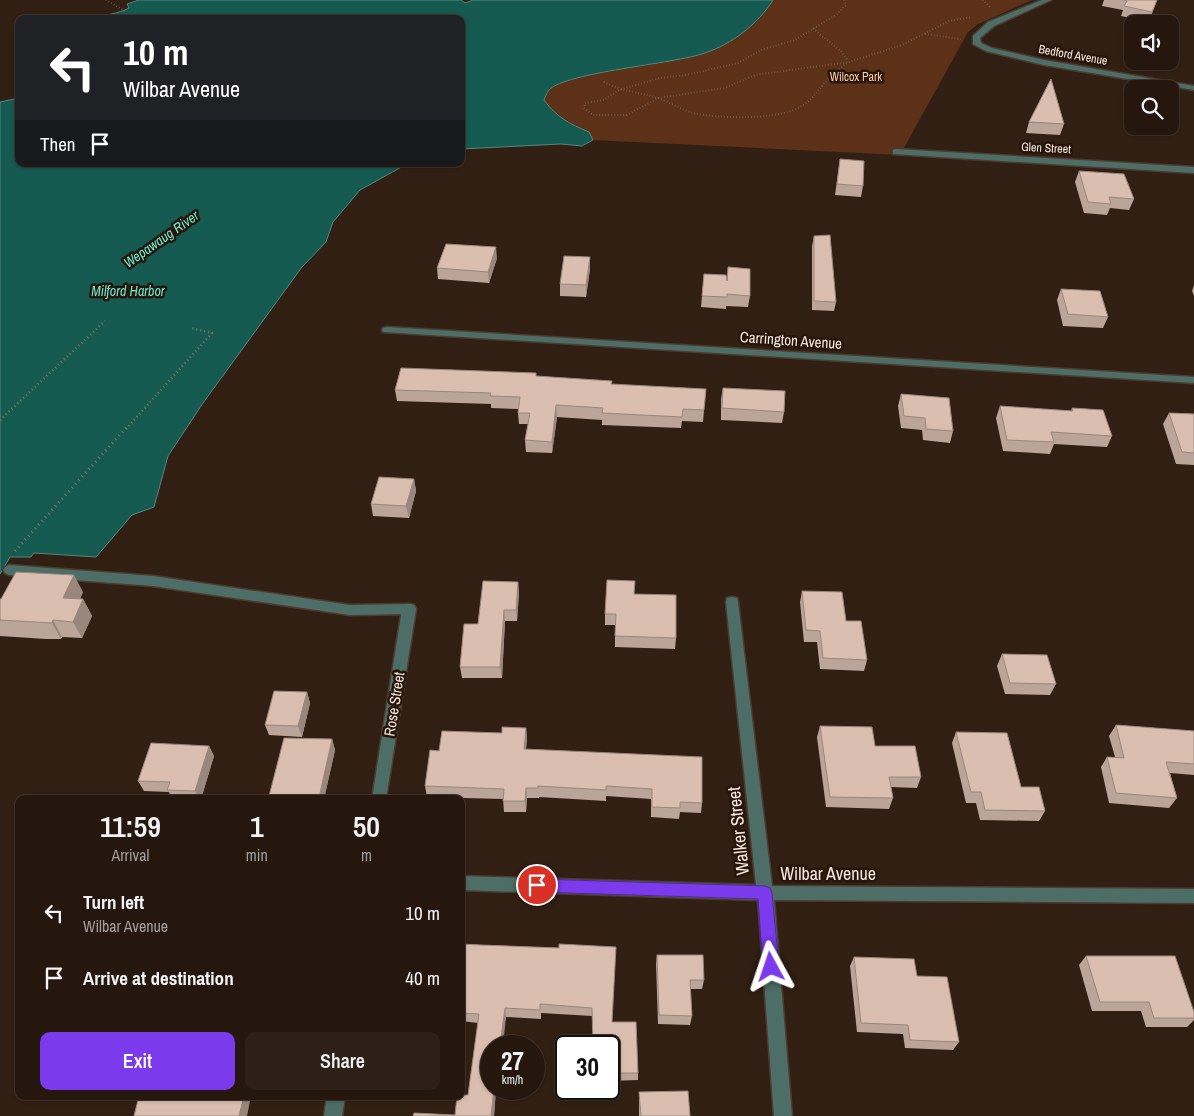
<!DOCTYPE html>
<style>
:root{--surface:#26170e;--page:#2e2017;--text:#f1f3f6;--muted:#a49f9e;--line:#42362e;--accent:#7c3aed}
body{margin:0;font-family:"Archivo Narrow",sans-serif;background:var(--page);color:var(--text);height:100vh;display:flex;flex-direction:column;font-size:19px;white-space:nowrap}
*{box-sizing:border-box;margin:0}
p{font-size:16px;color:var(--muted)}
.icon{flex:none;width:28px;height:28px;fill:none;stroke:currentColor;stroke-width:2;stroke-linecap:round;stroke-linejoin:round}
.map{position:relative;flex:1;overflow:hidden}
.drawer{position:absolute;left:15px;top:795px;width:450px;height:305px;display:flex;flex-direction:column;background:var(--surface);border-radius:10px;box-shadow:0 1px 4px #0004,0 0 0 1px var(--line)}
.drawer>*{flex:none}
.top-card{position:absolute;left:15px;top:15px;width:450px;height:152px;border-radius:10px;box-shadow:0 1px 4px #0004,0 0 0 1px var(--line);background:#202124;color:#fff;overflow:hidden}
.controls{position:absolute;left:1124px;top:15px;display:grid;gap:10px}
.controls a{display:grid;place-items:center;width:55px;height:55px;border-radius:10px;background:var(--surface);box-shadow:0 1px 4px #0004,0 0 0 1px var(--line);font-size:25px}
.speed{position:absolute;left:480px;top:1035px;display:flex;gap:10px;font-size:25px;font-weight:700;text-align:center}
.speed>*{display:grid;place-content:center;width:65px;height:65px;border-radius:50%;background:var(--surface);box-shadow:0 1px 4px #0004,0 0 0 1px var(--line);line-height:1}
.speed small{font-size:12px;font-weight:400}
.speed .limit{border:2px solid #111;border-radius:8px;background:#fff;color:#111}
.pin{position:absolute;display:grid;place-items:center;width:42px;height:42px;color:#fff;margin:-21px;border:2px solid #fff;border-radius:50%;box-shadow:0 1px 5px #0007}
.me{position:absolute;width:55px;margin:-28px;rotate:355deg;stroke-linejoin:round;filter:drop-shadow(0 0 4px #0008)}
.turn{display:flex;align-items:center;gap:18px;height:105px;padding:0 25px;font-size:22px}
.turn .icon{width:65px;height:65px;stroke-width:2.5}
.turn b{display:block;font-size:35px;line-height:42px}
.then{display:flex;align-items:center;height:48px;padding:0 25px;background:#0003;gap:10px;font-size:19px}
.eta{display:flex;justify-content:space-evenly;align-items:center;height:85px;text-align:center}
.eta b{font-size:30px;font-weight:600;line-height:35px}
.primary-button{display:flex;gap:10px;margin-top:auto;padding:10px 25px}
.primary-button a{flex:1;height:58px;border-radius:10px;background:var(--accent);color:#fff;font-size:20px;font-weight:600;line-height:58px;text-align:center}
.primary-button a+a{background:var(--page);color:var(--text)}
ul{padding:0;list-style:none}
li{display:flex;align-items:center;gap:15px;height:65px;padding:0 25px}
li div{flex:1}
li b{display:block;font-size:19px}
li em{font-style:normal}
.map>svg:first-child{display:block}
</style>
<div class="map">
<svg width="1194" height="1116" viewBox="0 0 1194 1116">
<rect width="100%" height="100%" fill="#321f13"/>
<path fill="#5c3117" d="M773,0H1032L978,24L968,32L900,155L593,140L589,132C570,124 556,117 544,100C545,97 547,93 549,90C566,72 674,64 705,53C732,44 758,24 773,0Z"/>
<path fill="#145a51" stroke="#58857c" d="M139,0H461L465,3L473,0H773C758,24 732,44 705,53C674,64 566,72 549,90C547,93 545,97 544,100C556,117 570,124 589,132L593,140L582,146L561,144L461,149V19H94C106,14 118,14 129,8L127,4Z
M19,98V164H407L360,190L333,222L326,242L302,267L203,403L168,456L154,507L132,515L96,557L34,553L31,557H10L0,574V102Z"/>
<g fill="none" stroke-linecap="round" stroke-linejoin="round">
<defs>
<path id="service" d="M9,565L153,576L350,605L409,604L414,605L416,609L414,613L409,614L350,615L153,586L9,575L5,573L3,570L5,567Z"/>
<path id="minor" d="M1042,0H1051L994,26L980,38L981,43L992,48L1044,60L1194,86V90L1044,65L986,51L973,44V36L988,22Z
M896,149L1194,167V173L893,154V150Z
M387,327L1194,377V383L383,332L382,330L383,328Z
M732,597L737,598L738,602L772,886L1194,889V903L774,900L792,1116H774L758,900L461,890V876L756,885L726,602L727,598Z
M409,604L414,605L416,609L386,799H372L402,609L404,605Z
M327,1096H345L342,1116H324Z"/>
</defs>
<use href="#service" stroke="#4d3b30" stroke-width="3"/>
<use href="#minor" stroke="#4d3b30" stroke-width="3"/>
<path stroke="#85746a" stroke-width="2" stroke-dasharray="0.5 2.5" stroke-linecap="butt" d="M106,0L125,11
M844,0L846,5L837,14L795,40L761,50L738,63L686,75L660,78L619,90L604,100L585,103L584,108L593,115H627L658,98L725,88L755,75L849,62L902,45L949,21L972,17
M983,0L990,7
M813,29L841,51L848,61
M925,34L961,39
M604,82C623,92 639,92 658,98C669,102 679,108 690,112C713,119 777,120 798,108C812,101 818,90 828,79C834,73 841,68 848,62"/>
<path stroke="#85746a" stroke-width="2.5" stroke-dasharray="1 3" stroke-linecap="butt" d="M0,420L105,321
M126,429L212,333L191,328"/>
<path stroke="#85746a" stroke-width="3" stroke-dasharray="1 4" stroke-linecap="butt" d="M15,551L127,427"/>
<use href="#service" fill="#4d6d67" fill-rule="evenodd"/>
<use href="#minor" fill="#4d6d67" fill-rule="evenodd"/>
</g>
<path fill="#bba498" d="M1104,0H1157L1149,22L1121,16L1123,10L1102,6Z
M1029,122L1064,124L1060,135L1026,133Z
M840,159L863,186L861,197L835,195Z
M1079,171L1134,199L1129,210L1110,208L1107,215L1084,213L1075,182Z
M814,236L836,302L834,311L812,310V246Z
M590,257V269L586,297L560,296V284Z
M497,258L489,283L438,279L437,268Z
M704,274L750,296L748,307L726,306V309L701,307Z
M1194,285V296L1192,291Z
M1061,289L1108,317L1103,328L1063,326L1057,300Z
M536,373V376L612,384L704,410L703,422L682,421L681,428L602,425V420L557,417L552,453L526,452L525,440L528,424H519L518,413V409L491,408V404L397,401L395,390Z
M723,388L784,412L782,423L721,420V399Z
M901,394L953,431L950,443L923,440L922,430L901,428L898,406Z
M1000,406L1071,411L1072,408L1112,436L1107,447L1054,444L1050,454L1003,451L996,418Z
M1169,413L1194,414V465L1176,464L1163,424Z
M414,479L416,491L409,518L373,516L371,504Z
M518,582L519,593L517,621H505L502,678H462L460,667L478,624Z
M802,591L846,621L867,660L864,671L820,669L817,642H804L800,602Z
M83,592L80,599H83L92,616L82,638L62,637L61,639H46L0,636V599Z
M634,594L676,638L675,649L615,647V625H605V614Z
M1002,654L1056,684L1050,695L1005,694L997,666Z
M307,692L310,703L302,737L269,735L265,725Z
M1116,725L1194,731V775L1170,773L1177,798L1169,808L1109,803L1101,767L1107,757H1115L1109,736Z
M820,726L875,746L921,777L917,788L891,787L893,798L889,809L826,807L817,737Z
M526,728L527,739L526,749L702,803L701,813L680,812L679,819L651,817V799L606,796V801L539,797V798H527L526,812H504L503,799L427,797L425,786L439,751L502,733Z
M956,732L1021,787L1045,811L1039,821L980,820L976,803H966L952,743Z
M332,739L335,750L324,799H270L269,796Z
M209,746L214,756L201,799H172L169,792L144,791L138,781Z
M461,944L481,945L559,948L612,1022L638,1073V1080L609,1081V1046L592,1016L541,1013V1019L506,1017L491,1089H496L494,1116L455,1115L468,1095L478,1023L461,1021Z
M657,955L704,980L702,989H690L692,1016L690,1025L658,1024L656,964Z
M1086,956L1194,1012V1020L1187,1027H1146L1141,1011H1092L1079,965Z
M854,957L917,976L959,1042L953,1050L905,1048L903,1034L857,1032L850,966Z
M639,1092L690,1116H639Z"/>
<path fill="#99867c" d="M496,247L497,258L489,283L488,272Z
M590,257V269L586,297V285Z
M556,405L557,417L552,453V442Z
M414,479L416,491L409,518L406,506Z
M74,575L83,592L72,614L63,598Z
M518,582L519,593L517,621L516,610Z
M83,599L92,616L82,638L73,622Z
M504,610L505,621L502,678L500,667Z
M53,620L62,637L61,639L52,623Z
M307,692L310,703L302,737L298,726Z
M526,728L527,739L525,759L524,749Z
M332,739L335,750L324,799H319Z
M209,746L214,756L201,799H199L195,791Z
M526,788L527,798L526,812L525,801Z
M505,1008L506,1017L503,1046H500Z
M494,1089H496L494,1116H491Z
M244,1096H251L247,1116H239Z"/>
<path fill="#dabfb1" stroke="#99867c" d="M1124,0H1157L1152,12L1124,6L1127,1Z
M1051,79L1064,124L1029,122Z
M840,159L864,161L863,186L837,184Z
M1079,171L1124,174L1134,199L1109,197L1111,204L1088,202Z
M830,235L836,302L814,301V236Z
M446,244L496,247L488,272L437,268Z
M564,256L590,257L586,285L560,284Z
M728,267L750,269V296L727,294V297L702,296L704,274L726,275L727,281Z
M1061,289L1100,291L1108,317L1068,314Z
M401,368L536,373V376L612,381L611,384L706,389L704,410L683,409L682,417L602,413L603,408L556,405L552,442L525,440L530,413H518L520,397L490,396L491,393L395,390Z
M723,388L785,391L784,412L722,408Z
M901,394L949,398L953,431L926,429L925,418L904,416Z
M1000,406L1073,411L1072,408L1103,410L1112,436L1051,432L1054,442L1007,440Z
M1169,413L1194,414V453L1182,452Z
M379,477L414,479L406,506L371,504Z
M16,572L74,575L63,598L83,599L73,622L53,620L52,623L36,622L0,620V599H1Z
M607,580L635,581L634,594L676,595V638L615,636L616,614H605Z
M483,581L518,582L516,610H504L500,667H460L464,624H478Z
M802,591L842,592L846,621H861L867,660L823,658L820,631L806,630Z
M1002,654L1047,655L1056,684L1010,683Z
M274,691L307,692L298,726L265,725Z
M1116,725L1194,731V764L1166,762L1177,798L1116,793L1107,757L1124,758Z
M820,726L872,727L875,746H915L921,777H889L893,798L830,797Z
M502,727L526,728L524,749L702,757V803L680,802V808L652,807V789L606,786V790L538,786V788H526L525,801H503L504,789L425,786L430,750L439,751L442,731L502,733Z
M956,732L1007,733L1021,787H1039L1045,811L985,810L981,792H971Z
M284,738L332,739L319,798L269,796Z
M151,743L209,746L195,791L167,790L170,782L138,781Z
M461,944L481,945L559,948V944L616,947L612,1022H636L638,1073H609V1046H593L592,1008L540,1004V1010L505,1008L500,1046H491V1089H494L491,1116H413L414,1113L455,1115L457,1096H461V1095H468L479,1014L461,1013Z
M657,955H703L704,980H690L692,1016L659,1015Z
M1086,956H1175L1194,1012V1018H1154L1149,1002H1100Z
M854,957L914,959L917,976L947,977L959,1042L910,1040L908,1025L861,1023Z
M688,1091L690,1116H641L639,1092Z
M139,1096H244L239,1116H134Z"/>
<path fill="#7c3aed" stroke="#51269a" d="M537,879L765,886L770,888L772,893L779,967L776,972L771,975L766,972L763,967L758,899L537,892L532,890L530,885L532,881Z"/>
<g text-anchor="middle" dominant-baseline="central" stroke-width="5" stroke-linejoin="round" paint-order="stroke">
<g font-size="12" fill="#f6e8e0" stroke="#28150a">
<text transform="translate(1073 55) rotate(10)">Bedford Avenue</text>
<text transform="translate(1046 148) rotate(3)">Glen Street</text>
</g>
<g font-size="12" fill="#fdcaad" stroke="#28150a">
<text x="856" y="77">Wilcox Park</text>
</g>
<g font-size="14" font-style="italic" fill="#6cead6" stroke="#28150a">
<text transform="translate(161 239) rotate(-35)">Wepawaug River</text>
<text x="128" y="291">Milford Harbor</text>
</g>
<g font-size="15" fill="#f6e8e0" stroke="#28150a">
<text transform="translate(791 340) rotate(4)">Carrington Avenue</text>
<text transform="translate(394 704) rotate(-81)">Rose Street</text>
</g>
<g font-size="18" fill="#f6e8e0" stroke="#28150a">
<text transform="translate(738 831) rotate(-96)">Walker Street</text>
<text x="828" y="873">Wilbar Avenue</text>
</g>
</g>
</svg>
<div class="controls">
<a><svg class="icon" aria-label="sound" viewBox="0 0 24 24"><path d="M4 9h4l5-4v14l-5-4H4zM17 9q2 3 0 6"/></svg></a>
<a><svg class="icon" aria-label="search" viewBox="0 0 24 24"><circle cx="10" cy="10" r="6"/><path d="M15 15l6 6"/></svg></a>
</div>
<div class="speed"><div>27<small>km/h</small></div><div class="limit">30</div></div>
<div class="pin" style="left:537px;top:885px;background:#d93025"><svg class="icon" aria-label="arrive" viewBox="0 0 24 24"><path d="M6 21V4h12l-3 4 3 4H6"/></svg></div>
<svg class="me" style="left:771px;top:967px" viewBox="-20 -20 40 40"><path d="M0-17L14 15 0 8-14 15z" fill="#7c3aed" stroke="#fff" stroke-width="4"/></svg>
<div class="top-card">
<div class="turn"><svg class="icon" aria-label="left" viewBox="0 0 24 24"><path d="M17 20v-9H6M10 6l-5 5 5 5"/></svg><div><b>10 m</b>Wilbar Avenue</div></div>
<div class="then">Then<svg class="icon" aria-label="arrive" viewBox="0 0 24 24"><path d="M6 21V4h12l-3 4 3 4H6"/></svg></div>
</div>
<section class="drawer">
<div class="eta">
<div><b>11:59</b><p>Arrival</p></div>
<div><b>1</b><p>min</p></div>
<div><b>50</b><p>m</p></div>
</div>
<ul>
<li><svg class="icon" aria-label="left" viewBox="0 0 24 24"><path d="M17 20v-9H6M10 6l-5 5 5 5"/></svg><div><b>Turn left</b><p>Wilbar Avenue</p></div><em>10 m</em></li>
<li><svg class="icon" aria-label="arrive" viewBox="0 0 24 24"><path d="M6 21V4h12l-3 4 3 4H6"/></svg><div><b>Arrive at destination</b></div><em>40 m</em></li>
</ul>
<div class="primary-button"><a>Exit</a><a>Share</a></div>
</section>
</div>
